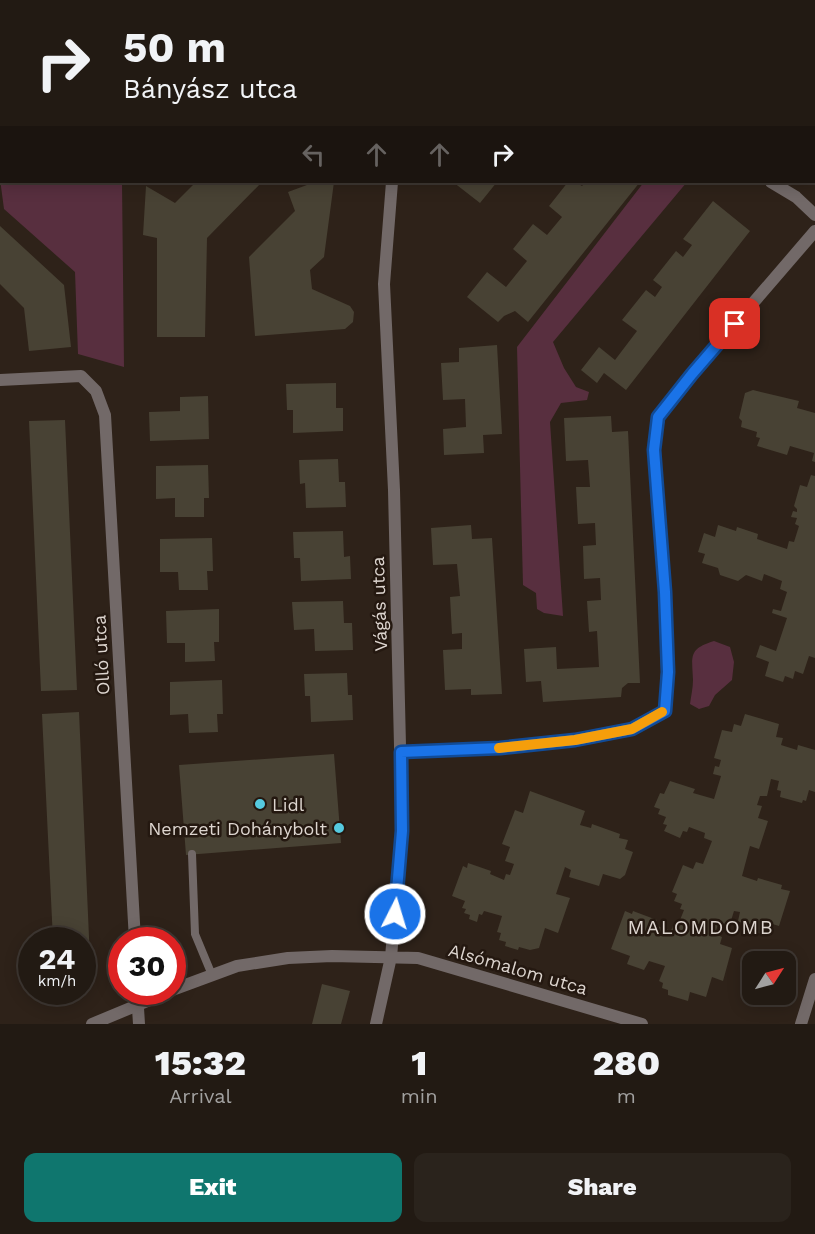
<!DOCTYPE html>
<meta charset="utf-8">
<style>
:root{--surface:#221a13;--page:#2a231c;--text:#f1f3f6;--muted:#a2a1a0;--line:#3f3833;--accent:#0f766e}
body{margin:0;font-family:"Work Sans",sans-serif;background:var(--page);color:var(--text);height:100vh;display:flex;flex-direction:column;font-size:22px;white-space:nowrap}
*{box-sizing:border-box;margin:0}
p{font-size:20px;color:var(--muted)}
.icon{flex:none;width:33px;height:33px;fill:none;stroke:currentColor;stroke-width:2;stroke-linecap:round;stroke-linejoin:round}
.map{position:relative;height:1024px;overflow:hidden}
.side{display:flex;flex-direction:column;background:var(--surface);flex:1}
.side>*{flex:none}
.guide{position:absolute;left:0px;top:0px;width:816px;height:183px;box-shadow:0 3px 15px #0003,0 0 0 2px var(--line);background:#221a13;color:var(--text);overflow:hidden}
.needle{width:39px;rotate:54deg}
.buttons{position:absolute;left:742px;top:951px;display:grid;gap:12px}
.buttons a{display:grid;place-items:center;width:54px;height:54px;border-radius:12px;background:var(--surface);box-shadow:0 3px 15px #0003,0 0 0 2px var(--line);font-size:30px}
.speed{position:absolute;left:18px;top:927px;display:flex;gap:12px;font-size:30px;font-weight:700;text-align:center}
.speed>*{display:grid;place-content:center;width:78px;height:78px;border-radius:50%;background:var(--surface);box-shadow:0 3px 15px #0003,0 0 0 2px var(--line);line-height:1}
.speed small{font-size:15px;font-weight:400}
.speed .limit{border:9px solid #d22;background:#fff;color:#111}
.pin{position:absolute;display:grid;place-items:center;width:51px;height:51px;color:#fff;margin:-26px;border-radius:12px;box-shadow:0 3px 9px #0006}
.me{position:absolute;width:66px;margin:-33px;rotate:5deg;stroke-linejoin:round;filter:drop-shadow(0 0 4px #0008)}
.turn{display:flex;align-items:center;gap:21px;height:126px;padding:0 24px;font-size:27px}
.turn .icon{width:78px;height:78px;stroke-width:2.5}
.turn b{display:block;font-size:42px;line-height:51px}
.lanes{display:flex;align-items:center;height:57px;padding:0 24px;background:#0003;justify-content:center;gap:30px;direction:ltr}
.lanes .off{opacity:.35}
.eta{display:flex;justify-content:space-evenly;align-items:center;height:102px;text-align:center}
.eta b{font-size:36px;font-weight:800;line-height:42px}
.action{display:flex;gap:12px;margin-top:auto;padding:12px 24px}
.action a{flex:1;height:69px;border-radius:12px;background:var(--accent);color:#fff;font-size:24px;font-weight:800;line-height:69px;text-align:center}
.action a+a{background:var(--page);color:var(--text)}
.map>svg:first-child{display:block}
</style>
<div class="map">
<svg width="815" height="1024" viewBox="0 0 815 1024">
<rect width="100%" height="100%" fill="#2e2219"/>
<path fill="#582f3f" d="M0,154H1L2,182H122L124,367L78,354L75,272L4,209L0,179Z
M644,182H687L553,342L564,368L576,387L589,392L587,400L561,403L550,422L563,616L544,613L537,609L536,593L523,585L517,347Z
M714,641L730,647L734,662L732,680L715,695L709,706L699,709L690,704C691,696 693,688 693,680C692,656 688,649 714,641Z"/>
<path fill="#484234" d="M196,182H262L207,238L205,337H157V238L143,235L146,186L175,203Z
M315,182H334L324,257L310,270L312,289L350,306L354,312L353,322L345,329L255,336L249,257L295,211L288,192Z
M453,182H497L480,203Z
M568,182H576L582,186L586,182H640L528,322L515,311L504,316L498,322L467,297L487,272L506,287L527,261L513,249L533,224L547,235L562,217L549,206Z
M713,201L750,231L626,390L604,373L597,383L581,370L599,347L615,360L637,331L622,320L646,290L655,297L662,287L653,280L676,251L683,257L692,245L683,239Z
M0,226L64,285L71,347L29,351L24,308L0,284Z
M497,345L502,434L483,435L484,453L444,455L443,429L466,427L465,399L443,400L441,363L459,362V348Z
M336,383V408H343V431L293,433V410H287L286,384Z
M753,390L799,401L797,408L815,413V462L812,461L814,453L790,446L787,455L757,446L760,438L756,437L757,432L741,427L742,421L739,418L745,393Z
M208,396L209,439L150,441L149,412L180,411V397Z
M611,416L612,432L628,431L640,683H628L622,688L621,697L543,702L541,681L526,682L524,649L556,647L557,669L599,667L597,631L589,632L587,601L601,600L600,578L584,579L583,546L596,545L595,523L578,524L576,487H590L588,460L566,461L564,418Z
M65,420L77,690L41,691L29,421Z
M338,459L339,482H345L346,507L306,508L305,483L300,484L299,460Z
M208,465L209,498H204V517H175V498L156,499V466Z
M811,475L815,476V658L809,656L803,674L795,671L793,679L785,676L783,682L765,676L769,662L756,657L760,645L776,651L787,618L772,613L773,609L781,611L787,592L780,589L782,581L764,574L762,581L746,575L738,581L720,575L718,568L702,563L705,554L698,552L704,533L715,537L718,525L736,531L737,527L758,534L757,539L787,549L789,541L794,542L799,526L795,524L797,518L791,517L793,511L797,512V509L794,506L800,485L807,487Z
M471,525L472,539L492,538L502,694L471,695V689L445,690L443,650L462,649V633L452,634L450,597L460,596L457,564L433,565L431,528Z
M343,531L344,557L350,556L351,579L301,581L300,558H294L293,532Z
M212,538L213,571H207L208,590H179L178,572H160V539Z
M343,601L344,623H352L353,650L315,651L314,629L294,630L292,602Z
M219,609V642H214L215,661L185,662V643H167L166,611Z
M347,673L348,695H352L353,720L311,722L310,696H305L304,674Z
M222,680L223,714H217L218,732L189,733L188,714L170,715V682Z
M79,712L91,982L82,983V940H53L42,714Z
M745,714L779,724L776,737L783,738L781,745L797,750L798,745L815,750V792L809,790L806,801L803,800L802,803L780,797L781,791L777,790L779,781L771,779L767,796H760L757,805L762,806L758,818L768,821L759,849L750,846L742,876L757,881L758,878L782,885L781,889L790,891L779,926L769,923L766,931L762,930L761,934L741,927L742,923L738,921L740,912L734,911L729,927L718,924L715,934L722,937L720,944L732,948L723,981L712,977L706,997L690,992L688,1001L668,995V990L662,988L663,983L659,981L665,966L649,961L644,970L627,964L630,956L611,949L625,911L632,914L633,911L657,920L655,925L671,931L674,923L678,925L684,910L680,909L682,904L674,901L677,894L672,892L683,865L693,869L696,862L703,864L712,841L704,838L705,833L689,827L687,832L683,831L680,838L664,831L667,825L663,824L666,817L658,814L660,809L654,807L660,793L664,794L670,781L695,789L693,793L714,799L721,776L713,774L715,766L719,767L721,760L714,758L722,730L732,732L734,724L741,726Z
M334,754L341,843L186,855L179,765Z
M530,791L585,811L580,825L591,828L592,824L620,834L619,838L628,840L625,849L633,852L625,875L620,879L603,874L599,886L569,877L571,870L565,867L556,894L570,898L558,933L545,928L539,948L530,950L519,947L518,950L505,946L506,942L499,940L501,933L497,932L502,916L484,911L482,915L479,914L477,922L469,919L470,915L464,913L466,909L462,908L465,901L452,896L463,866L467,868L468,863L491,871L490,874L504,880L506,874L510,875L514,864L505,861L510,847L502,844L515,810L523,813Z
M322,984L350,991L341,1024H312Z"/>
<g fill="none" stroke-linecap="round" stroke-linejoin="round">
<path stroke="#726968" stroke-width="8" d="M192,854L195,934L212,975"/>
<path stroke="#726968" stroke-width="12" d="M122,2V0
M441,2L442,0
M0,149H2
M771,182L796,197L815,215
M0,380L81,376L96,391L105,415L135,940
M401,752L499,748L575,740L632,729L665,711L667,672L665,592L654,450L659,417L692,374L815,231
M172,990L237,966L288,958L332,956L418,958L642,1024
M137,992L139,1024
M92,1024L169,992
M376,1024L391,957L402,831L394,490L384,284L392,182
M801,1024L815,979"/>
</g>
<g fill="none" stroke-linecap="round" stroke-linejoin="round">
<defs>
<path id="route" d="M395,914L402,831L401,752L500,748L575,740L632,729L665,711L668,672L665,592L654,450L658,417L692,374L735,324"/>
</defs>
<use href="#route" stroke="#114b97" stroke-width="15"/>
<use href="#route" stroke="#1a73e8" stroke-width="10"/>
<path stroke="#f59e0b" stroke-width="10" d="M499,748L575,740L632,729L662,712"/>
</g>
<g fill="#55cadf" stroke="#241810" stroke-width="2">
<circle cx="260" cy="804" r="6"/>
<circle cx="339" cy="828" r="6"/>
</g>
<g text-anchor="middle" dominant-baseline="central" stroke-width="5" stroke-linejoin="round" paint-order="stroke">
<g font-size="18" fill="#ddd5cf" stroke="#241810">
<text transform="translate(379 604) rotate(-92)">Vágás utca</text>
<text transform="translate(101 655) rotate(-93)">Olló utca</text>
<text transform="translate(518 969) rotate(16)">Alsómalom utca</text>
</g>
<g font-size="18" fill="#ddd5cf" stroke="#241810" text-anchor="start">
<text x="272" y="804">Lidl</text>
<text x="327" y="828" text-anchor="end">Nemzeti Dohánybolt</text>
</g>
<g font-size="20" letter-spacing="1.5" fill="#ddd5cf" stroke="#241810">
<text x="701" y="927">MALOMDOMB</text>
</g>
</g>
</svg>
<div class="buttons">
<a><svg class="needle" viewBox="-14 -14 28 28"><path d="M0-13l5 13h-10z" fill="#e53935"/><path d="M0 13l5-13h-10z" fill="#a2a1a0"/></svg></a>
</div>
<div class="speed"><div>24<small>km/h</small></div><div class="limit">30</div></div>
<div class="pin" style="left:735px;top:324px;background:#d93025"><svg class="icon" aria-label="arrive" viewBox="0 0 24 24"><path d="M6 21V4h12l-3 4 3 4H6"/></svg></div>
<svg class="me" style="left:395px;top:914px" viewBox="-20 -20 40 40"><circle r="17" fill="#1a73e8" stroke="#fff" stroke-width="3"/><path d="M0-11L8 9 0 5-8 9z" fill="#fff"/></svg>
<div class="guide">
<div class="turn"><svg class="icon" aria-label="right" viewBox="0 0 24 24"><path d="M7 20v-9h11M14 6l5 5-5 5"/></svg><div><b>50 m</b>Bányász utca</div></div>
<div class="lanes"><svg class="icon off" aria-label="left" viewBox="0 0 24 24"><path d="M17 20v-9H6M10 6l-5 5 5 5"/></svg><svg class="icon off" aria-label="ahead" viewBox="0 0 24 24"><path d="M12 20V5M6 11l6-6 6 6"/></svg><svg class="icon off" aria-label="ahead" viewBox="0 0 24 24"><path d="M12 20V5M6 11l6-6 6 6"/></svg><svg class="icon" aria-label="right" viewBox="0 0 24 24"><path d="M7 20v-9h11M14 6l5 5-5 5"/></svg></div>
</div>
</div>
<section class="side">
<div class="eta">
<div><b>15:32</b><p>Arrival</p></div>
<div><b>1</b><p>min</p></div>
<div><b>280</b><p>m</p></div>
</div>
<div class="action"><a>Exit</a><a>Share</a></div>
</section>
